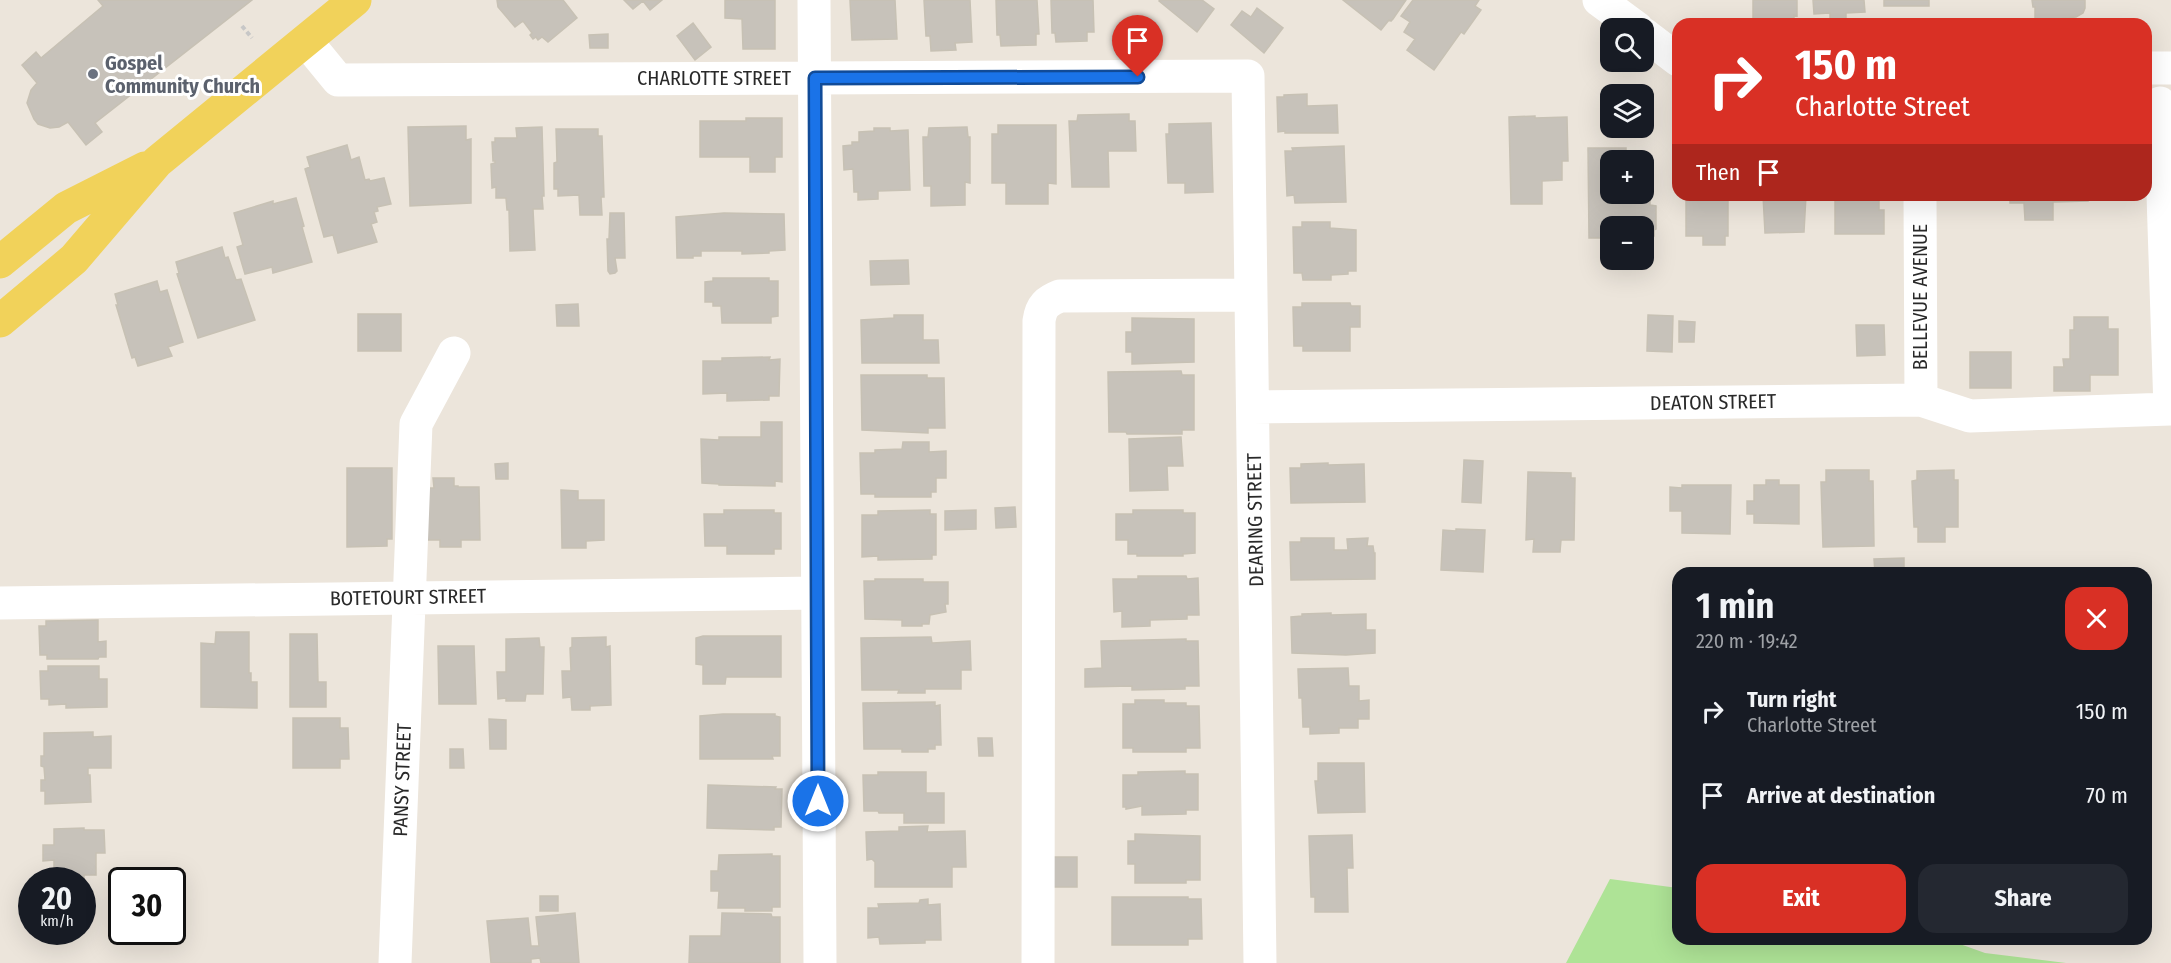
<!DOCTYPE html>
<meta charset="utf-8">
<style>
:root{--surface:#171b24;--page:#242831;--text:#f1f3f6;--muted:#9ea1a6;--accent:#d93025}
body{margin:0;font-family:"Fira Sans Condensed",sans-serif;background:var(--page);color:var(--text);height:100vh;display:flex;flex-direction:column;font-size:22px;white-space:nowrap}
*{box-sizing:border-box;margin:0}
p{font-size:20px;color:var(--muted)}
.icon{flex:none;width:33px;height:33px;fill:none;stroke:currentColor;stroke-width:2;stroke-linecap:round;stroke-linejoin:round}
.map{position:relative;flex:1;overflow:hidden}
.drawer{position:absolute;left:1672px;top:567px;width:480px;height:378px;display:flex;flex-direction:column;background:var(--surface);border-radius:18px;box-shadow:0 6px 24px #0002}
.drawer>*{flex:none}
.hud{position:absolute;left:1672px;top:18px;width:480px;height:183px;border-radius:18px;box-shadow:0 6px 24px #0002;background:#d93025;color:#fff;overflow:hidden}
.buttons{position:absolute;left:1600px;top:18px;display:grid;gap:12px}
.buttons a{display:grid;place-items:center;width:54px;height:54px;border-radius:12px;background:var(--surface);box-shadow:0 6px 24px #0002;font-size:30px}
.speed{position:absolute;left:18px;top:867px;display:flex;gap:12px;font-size:30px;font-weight:700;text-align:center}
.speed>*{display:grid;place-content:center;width:78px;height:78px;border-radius:50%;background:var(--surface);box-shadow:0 6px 24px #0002;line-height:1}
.speed small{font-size:15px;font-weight:400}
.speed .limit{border:3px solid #111;border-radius:9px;background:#fff;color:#111}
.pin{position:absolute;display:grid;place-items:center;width:51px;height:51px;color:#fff;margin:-62px -26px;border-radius:50% 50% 50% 0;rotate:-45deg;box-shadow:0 0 6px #0007}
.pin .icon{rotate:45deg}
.me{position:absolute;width:66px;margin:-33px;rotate:0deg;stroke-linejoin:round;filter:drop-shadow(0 0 4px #0008)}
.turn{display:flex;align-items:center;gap:21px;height:126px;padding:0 24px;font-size:27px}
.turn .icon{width:78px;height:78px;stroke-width:2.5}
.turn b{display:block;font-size:42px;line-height:51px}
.then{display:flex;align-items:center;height:57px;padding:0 24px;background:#0003;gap:12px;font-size:22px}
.round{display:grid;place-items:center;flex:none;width:63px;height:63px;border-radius:18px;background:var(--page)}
.overview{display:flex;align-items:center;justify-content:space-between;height:102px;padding:0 24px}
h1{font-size:36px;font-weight:700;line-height:45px}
.button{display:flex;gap:12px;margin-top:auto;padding:12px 24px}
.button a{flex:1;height:69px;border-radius:18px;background:var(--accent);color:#fff;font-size:24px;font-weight:700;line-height:69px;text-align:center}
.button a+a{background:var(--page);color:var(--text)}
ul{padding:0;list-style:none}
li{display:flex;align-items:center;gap:18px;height:84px;padding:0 24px}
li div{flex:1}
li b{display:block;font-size:22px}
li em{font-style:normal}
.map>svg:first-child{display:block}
</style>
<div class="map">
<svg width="2171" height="963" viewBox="0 0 2171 963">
<rect width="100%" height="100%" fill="#ece5db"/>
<path fill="#aee396" d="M1610,879L1678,888V939H1946L1985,953L2066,963H1566Z"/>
<path fill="#c7c2ba" stroke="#c7c1b4" stroke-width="1.5" d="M98,0H252L95,123L102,132L86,145L68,122L59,127L50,128L38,124L34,119L27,103L31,90L37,83L22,65L36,52L41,58L103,6Z
M497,0H563L577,18L548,42L542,37L538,40L536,37L533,39L530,35L532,33L523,21L515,27L498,7Z
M624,0H662L650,10L643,1L633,9Z
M725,0H775V49H743L742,19L725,18Z
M850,0H895L897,39L852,40Z
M924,0H970L972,42L955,43L956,50L931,51L930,36H926Z
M996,0H1037L1039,34H1036V45L1001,46L1000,35H997Z
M1051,0H1093L1094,32H1087V41L1056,42L1055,33H1052Z
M1160,0H1202L1214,9L1197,32L1159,1Z
M1343,0H1406L1393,19L1391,21L1389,20L1381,30Z
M1413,0H1479L1475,6L1481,10L1464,34L1461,32L1434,70L1407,50L1415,39L1404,32L1410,22L1401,16Z
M1753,0H1797V16L1794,15V23L1753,24Z
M1813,0H1864L1865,12L1846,13V19H1830V13L1814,14Z
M1884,0H1929V6H1884Z
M2032,0H2085V8L2083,13L2076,17L2035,21V7H2033Z
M1257,8L1283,28L1264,53L1231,25L1242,11L1251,17Z
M693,23L711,47L695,60L677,36Z
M608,34V48H590L589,35Z
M1307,94V106L1337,105L1338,133H1285V131L1278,132L1277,97H1284V95Z
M1129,114V121H1135L1136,151H1108L1109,187H1072L1069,121H1077L1078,115Z
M1535,116V118L1567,117L1568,161H1562V180L1542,181V204H1511L1509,117Z
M746,118H782V157H775V172H750V157H700V121H746Z
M1211,123L1213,192L1185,193V183H1168L1166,134H1169V124Z
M998,125H1056V184L1048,183V204H1006V183H992V134H998Z
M466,126V140L471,139V203L410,206L408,127Z
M542,127L544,196H542L543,209H533L535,250L510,251L509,210H507L506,198H496V187L492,188L491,164L495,163V161H493L492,142H495V138H517L516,128Z
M967,127L968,137H970V183L965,182V205L931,206V186H924L923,137H928L929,128Z
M874,128H890V131L908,130L910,190L878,191V199L858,200V192H854L853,169L844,170L843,146L852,145V142H859V132L874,131Z
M556,129H598V136H602L604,197H601L602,215H580L579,195L558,196V189H554V163L557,162Z
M347,145L351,160L359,157L365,180L369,179L370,181L384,178L391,204L377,207L378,211L374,212L377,222L371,224L377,242L338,253L333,235L324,237L305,169L310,167L307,157Z
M1344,146L1346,202L1295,203L1294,195L1287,196L1285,151H1293L1292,148Z
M1588,148H1626V160H1611V194H1644V172H1646V183H1650V205L1656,206V229L1654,230V236H1644V226H1611L1610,238H1589Z
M1686,195H1728V236H1725V245H1703V236H1686Z
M1763,195H1806L1804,232L1765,233Z
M1835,195H1879V210H1884V234H1835Z
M2010,195H2087L2088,201L2053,202V220H2025L2024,203H2010Z
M296,198L304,226L302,227L312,262L273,273L272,267L245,274L237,247L243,245L234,213L273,201V204Z
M610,213H624L625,258H615L617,271L615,273L610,274L608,271L607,239H609Z
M724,213L784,214L785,250L769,251V253L742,254V251H701V256H693V258H677L676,217Z
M1302,222H1330V228L1356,230V271H1348V274L1331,275V280H1303L1302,273H1294L1293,227H1302Z
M222,247L225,258L228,257L236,280L241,279L255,320L198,338L177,274L179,273L176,262Z
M908,260L909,284L871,285L870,261Z
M713,278H769V281H778V316L771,317V323H722L721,306H713V302H705V282L713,281Z
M157,281L160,292L167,290L183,342L168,347L172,356L138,366L135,357L132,358L116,305H118L115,294Z
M1302,303H1350L1351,306H1360V327H1350V351H1303V346H1294L1293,307H1302Z
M578,304L579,326H557L556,305Z
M358,314H401V351H358Z
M894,315H923V340H938L939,363H862L861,320L894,318Z
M1648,315L1673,316L1672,352L1647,351Z
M2074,317H2108V329H2118V375H2090V391H2054V367H2064L2063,359H2070V330H2074Z
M1132,318L1194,319V362L1132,364V352H1126V332H1132Z
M1679,321L1695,322L1694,342H1679Z
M1856,325H1884L1885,355L1857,356Z
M1970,352H2011V388H1970Z
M770,357L769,360L780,359L779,396H769V400L727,401V393L703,394V361H722V358Z
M1181,371L1182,375H1194V430H1182V434H1127L1126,432H1109L1108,372Z
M861,375H927V378H944L945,428H928V433L862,430Z
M761,422H782V482L775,481V486L719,485V484L702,483L701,439L719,440V437H761Z
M1181,437L1183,466H1167L1168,490L1130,491L1129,439Z
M903,442H929V452L946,451V478H936V492H931V497H875V494H861L860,453H875V450L902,449Z
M1464,460L1483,461L1481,503L1462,502Z
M508,463V479H496L495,464Z
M1328,463V465L1364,464L1365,502L1291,503L1290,468H1301V464Z
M347,468H392V539H387V546L347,547Z
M1826,470H1869V481H1873L1874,546L1823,547L1821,482H1826Z
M1954,470V480H1958V527H1945V542H1918V527H1914L1912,481L1917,480V471Z
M1528,472L1571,473V478H1575L1574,540H1561L1560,552H1533L1534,539L1526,540Z
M433,478H454V486H458V487H479L480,540H461V547H440V540H420V488H434Z
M1766,480H1779V485H1799V524L1754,523V514H1747V501H1754V485H1766Z
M1682,485H1731L1730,534L1682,533V511H1670V487L1682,488Z
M561,490L578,491V500H604V540L586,541V548H562Z
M1015,507L1016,527L996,528L995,508Z
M724,510H774V513H781V549H774V554H727V546H705L704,514H724Z
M930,510V514H936V555H932V559L878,560V556L862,557V515H878V511Z
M976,510V529L945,530V511Z
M1133,510H1183V513H1195V553L1183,554V556H1137V554H1128V540H1116V514H1133Z
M1456,529L1485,530L1483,572L1441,570L1443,530L1456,531Z
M1301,538H1334V550H1348L1347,539L1368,538L1367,546H1373L1374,553H1375V579L1291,580L1290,542H1301Z
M1904,558V573H1875L1874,559Z
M1138,576H1186L1187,579L1198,578L1199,615H1187V619L1150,620V626L1122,627V611L1114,612L1113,579H1138Z
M875,579H923V582H948V604H945L946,612L930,615L929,624H922V626H902V620L865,619L864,581H875Z
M1331,613V615L1366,614V630H1375V653L1346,655L1292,653L1291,617L1302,616V614Z
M98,620V642L106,641V657H99L98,659H47V655H40L39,626H46V621Z
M216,632H249V673H251V682H257V708L201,707V643L215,644Z
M290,634H317L318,682H326V707H290Z
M703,636H781V677H726L725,684H703V665L696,664V638Z
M606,637V647L610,646L611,705L590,706V710H572L571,697L563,698L562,671H571L570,648L572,647V638Z
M931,637L932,643L970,641L971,670H961V689H925V693H898L899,690H862L861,638Z
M539,638L540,647H544L543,694H526L525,701H506V698L498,699L497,672H506V639Z
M1186,639V641H1198L1199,686H1185V689L1132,690V686L1085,687V669L1102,668L1101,641Z
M438,646H474L476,704H439Z
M48,666H99V679H107V707L66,708V704L49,705V699H41L40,671H48Z
M1348,668L1349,686H1359V701L1369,700V719H1358V728H1339V733L1310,734V727H1303L1302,698H1299L1298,669Z
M1135,700H1164V703H1186V706H1199L1200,748H1186V752H1133V748H1123V704H1135Z
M935,702V706L940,705L941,745H935V749H928V752H902V749H864L863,703Z
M723,714H775V716L780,717V756H772L773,759H700V716Z
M293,718H340V728H348L349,759H340V768H293Z
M489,719L506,720V749H490Z
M93,732V737L111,736V768H88V775H90L91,802L45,804V791H41V780H45L44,767L41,766V756H44V733Z
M978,738H992L993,756H979Z
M450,749H463L464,768H450Z
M1318,763H1364L1365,812L1318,813L1315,781H1318Z
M1185,771V774H1198V810H1186V814L1142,815V806L1126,809V807H1123V775H1138V772Z
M878,772H926V793H944V823H904V813H879L878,811H864L863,775H878Z
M708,785L776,787L775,789H782L781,827H774V830L707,828Z
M928,826L927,832L965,831L966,867H952V887H875V862L872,859L867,860L866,832L899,831V827Z
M84,828V830H104L105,853H96V875H84V878H54V860L43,861V845H54V829Z
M1135,834L1200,836V880H1186V883H1135V864H1128V841H1135Z
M1352,835L1353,868H1347L1348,912H1315V897H1311L1309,836Z
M772,854V856H780V907H772V911H745V908H718L719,891H711V871H718L719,855Z
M1049,857H1077V887H1049Z
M540,896H558V911H540Z
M1112,897H1188V899H1201L1202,939H1188V945H1112Z
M928,899V905L940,904L941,940H925V943L880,944L879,937L868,938V908H879L878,904L919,903L920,900Z
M575,913L579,963H541L540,958L531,959V963H491L487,921L528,918L531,946H539L536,917Z
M722,913L771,914L772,917H780V963H689L690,936H721Z"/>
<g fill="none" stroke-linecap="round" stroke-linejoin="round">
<path stroke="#c7c7c7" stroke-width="4" stroke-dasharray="4.5 3" stroke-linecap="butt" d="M242,26L252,38"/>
<path stroke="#fff" stroke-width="33" d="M814,0L820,963
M1599,0L1637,28
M1644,34L1678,60
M306,41L338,80L1248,76L1260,963
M2146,68H2171
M1920,195L1921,400
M1253,407L1921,400L1970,416L2170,409L2160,103
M0,603L817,593
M395,963L416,424L454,353
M1038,963L1039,321C1041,306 1047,301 1060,296L1250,295"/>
<path stroke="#f1d25a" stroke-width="33" d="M0,262L66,208L145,168
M0,321L74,259L157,162L355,0"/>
</g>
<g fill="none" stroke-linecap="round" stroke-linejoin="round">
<defs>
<path id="route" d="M818,801L815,78L1138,77"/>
</defs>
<use href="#route" stroke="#114b97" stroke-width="15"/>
<use href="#route" stroke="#1a73e8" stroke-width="10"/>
</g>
<circle fill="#6b7280" stroke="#fff" stroke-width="2" cx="93" cy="74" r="6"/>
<g text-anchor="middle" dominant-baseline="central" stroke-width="6" stroke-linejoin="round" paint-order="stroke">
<g font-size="20" font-weight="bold" fill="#5b616d" stroke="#fff" text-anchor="start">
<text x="105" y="63">Gospel<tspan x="105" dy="23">Community Church</tspan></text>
</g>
<g font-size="20" fill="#292929" stroke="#fff">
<text x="714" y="78">CHARLOTTE STREET</text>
<text transform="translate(1920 297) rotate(-90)">BELLEVUE AVENUE</text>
<text transform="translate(1713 402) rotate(-1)">DEATON STREET</text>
<text transform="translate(1255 520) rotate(-91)">DEARING STREET</text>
<text transform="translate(408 597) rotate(-1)">BOTETOURT STREET</text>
<text transform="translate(402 780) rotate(-88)">PANSY STREET</text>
</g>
</g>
</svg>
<div class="buttons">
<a><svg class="icon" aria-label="search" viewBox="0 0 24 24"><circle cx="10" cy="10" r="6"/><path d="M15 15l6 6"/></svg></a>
<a><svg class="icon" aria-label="layers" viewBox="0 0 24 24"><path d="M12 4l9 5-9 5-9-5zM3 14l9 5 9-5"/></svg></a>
<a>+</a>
<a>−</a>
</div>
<div class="speed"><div>20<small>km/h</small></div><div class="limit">30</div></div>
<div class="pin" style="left:1138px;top:77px;background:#d93025"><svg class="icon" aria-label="arrive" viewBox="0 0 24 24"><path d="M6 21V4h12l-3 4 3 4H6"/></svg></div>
<svg class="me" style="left:818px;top:801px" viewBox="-20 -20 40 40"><circle r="17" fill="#1a73e8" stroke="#fff" stroke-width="3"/><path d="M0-11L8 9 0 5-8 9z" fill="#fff"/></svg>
<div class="hud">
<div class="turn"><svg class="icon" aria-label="right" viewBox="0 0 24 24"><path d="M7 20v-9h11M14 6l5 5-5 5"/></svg><div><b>150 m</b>Charlotte Street</div></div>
<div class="then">Then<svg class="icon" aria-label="arrive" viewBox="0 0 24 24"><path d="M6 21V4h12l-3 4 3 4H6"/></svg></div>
</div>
<section class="drawer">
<div class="overview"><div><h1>1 min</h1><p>220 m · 19:42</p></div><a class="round" style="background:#d93025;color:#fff"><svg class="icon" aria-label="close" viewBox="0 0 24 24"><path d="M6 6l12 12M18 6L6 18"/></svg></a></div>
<ul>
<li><svg class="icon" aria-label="right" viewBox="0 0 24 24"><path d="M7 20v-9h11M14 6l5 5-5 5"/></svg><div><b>Turn right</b><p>Charlotte Street</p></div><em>150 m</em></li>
<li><svg class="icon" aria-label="arrive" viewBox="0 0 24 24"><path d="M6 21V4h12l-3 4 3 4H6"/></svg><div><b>Arrive at destination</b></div><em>70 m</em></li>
</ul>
<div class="button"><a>Exit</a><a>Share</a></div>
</section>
</div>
